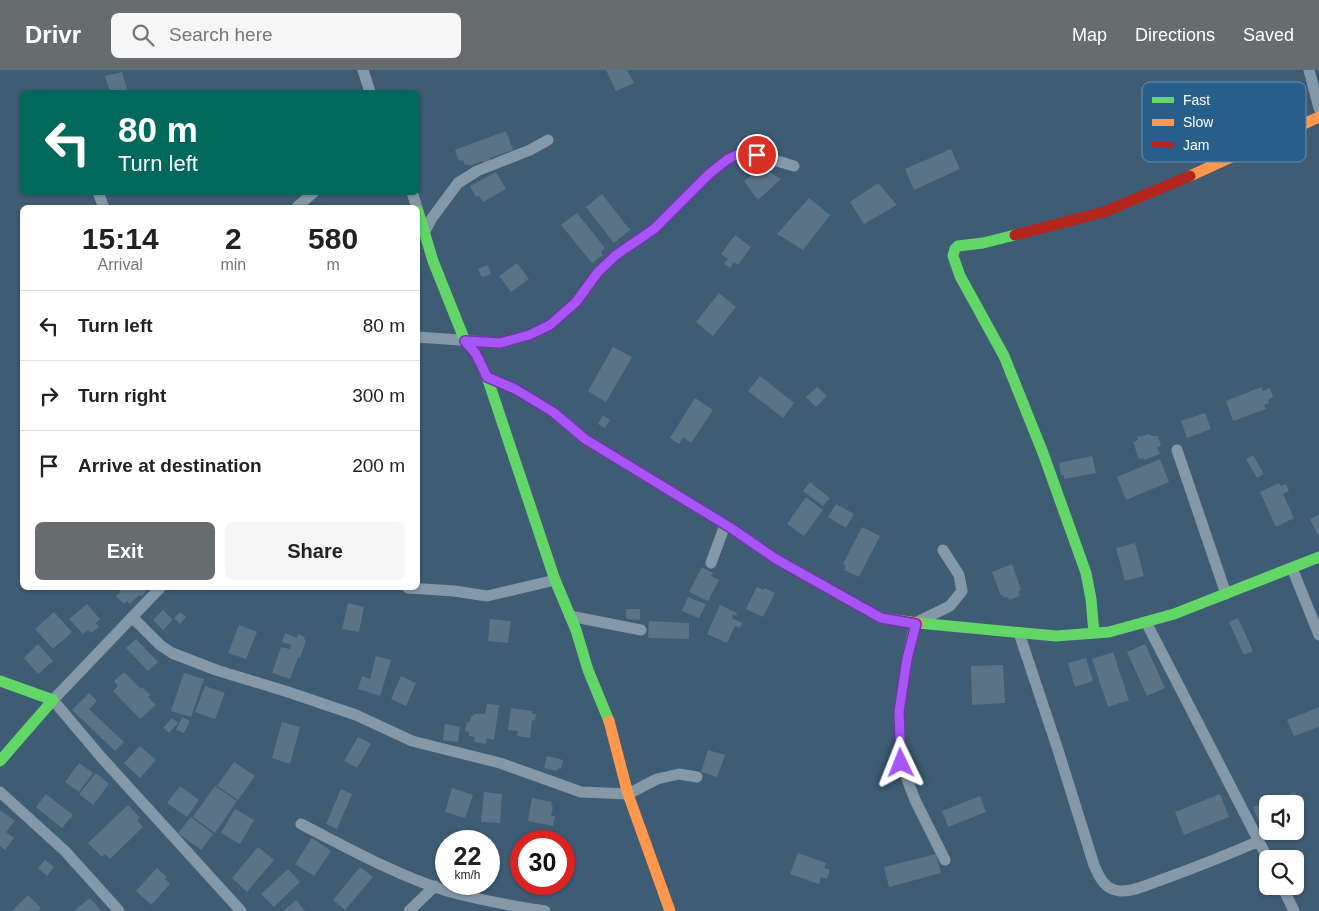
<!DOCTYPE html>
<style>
:root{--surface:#fff;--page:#f6f6f6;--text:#222;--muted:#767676;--line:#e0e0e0;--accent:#676c6f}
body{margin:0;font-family:Arial,sans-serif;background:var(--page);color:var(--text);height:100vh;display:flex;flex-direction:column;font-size:19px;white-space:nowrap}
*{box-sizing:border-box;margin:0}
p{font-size:16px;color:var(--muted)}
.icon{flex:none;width:28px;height:28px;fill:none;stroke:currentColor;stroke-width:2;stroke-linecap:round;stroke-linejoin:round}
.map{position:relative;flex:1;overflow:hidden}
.drawer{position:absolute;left:20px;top:135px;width:400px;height:385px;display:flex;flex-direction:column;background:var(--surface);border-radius:8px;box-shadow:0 1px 4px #0004}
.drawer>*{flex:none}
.hud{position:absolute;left:20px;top:20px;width:400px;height:105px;border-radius:8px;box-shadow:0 1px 4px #0004;background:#00695c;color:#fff;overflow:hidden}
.tools{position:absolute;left:1259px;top:725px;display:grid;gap:10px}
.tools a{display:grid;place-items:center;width:45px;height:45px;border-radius:8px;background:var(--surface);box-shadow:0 1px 4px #0004;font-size:25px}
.speed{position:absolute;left:435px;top:760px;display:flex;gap:10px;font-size:25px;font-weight:700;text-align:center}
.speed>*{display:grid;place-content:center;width:65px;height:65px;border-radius:50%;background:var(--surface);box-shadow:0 1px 4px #0004;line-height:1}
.speed small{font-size:12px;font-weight:400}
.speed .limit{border:8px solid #d22;background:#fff;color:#111}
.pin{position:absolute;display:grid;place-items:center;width:42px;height:42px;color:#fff;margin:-21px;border:2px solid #fff;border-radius:50%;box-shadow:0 1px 5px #0007}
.me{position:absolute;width:55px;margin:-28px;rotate:358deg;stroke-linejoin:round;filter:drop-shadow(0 0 4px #0008)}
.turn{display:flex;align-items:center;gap:18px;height:105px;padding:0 15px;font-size:22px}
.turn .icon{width:65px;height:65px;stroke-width:2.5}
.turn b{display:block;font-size:35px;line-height:42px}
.eta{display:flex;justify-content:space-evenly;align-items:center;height:85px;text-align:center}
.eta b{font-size:30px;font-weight:600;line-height:35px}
.action{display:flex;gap:10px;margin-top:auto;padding:10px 15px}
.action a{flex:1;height:58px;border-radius:8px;background:var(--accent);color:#fff;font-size:20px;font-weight:600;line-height:58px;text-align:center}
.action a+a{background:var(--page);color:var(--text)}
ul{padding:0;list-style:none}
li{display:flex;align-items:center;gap:15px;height:70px;padding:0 15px;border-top:1px solid var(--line)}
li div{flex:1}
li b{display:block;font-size:19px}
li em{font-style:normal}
header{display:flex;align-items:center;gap:30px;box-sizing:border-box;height:70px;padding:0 25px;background:var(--accent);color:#fff}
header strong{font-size:24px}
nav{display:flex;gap:28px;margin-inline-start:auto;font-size:18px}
.search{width:350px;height:45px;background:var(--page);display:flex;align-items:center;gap:12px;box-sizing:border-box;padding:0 18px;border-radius:8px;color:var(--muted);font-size:19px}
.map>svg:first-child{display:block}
</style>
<header>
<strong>Drivr</strong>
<div class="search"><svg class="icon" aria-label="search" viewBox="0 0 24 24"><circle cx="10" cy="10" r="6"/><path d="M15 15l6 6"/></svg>Search here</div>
<nav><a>Map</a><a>Directions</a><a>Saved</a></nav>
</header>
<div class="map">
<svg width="1319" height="841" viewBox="0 0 1319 841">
<rect width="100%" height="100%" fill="#3e5c74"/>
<path fill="#5b7386" d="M606,0H627L634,13L616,21Z
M122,2L128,22H110L105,6Z
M506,61L513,80L490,88V91L484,93L483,91L469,96L468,94L465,95L463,90L459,91L455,80Z
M951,79L960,99L914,120L905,99Z
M763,98L781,109L758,130L744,111Z
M496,102L506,119L483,132L479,126L476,127L470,116Z
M878,113L897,135L864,154L850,132Z
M602,124L630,160L614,173L586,137Z
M809,128L830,145L803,180L777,164Z
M577,143L605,178L601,182L603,185L592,193L561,155Z
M735,165L751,177L738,195L734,192L730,198L724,194L728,189L721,184Z
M517,193L529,209L511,222L499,206Z
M488,195L491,204L482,207L478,199Z
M719,223L736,237L713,266L696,252Z
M613,277L632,287L606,332L588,321Z
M760,306L794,333L783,348L748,321Z
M817,317L827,326L816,337L806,327Z
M1261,317L1263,321L1270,318L1273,327L1268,330L1269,333L1264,335L1266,339L1233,351L1226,331Z
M695,328L713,340L691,373L683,367L679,374L670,368Z
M1205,343L1211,359L1187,368L1181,351Z
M603,345L610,350L605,358L598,354Z
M1150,364L1151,366H1158L1161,376L1157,377L1160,384L1144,390L1143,388L1139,389L1133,372L1138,370L1137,367Z
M1253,385L1264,404L1257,408L1246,389Z
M1092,386L1096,403L1064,409V405H1061L1059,393Z
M1160,389L1169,412L1126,430L1117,407Z
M810,412L830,428L823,436L803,421Z
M1279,413L1281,416L1286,414L1289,421L1283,424L1294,448L1276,457L1260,422Z
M806,427L823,440L804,466L787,454Z
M836,434L854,444L846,458L828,447Z
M1319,444V467L1310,449Z
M862,457L880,466L859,507L844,500L846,496L843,494Z
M1135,473L1144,506L1125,511L1116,478Z
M1012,494L1021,520L1018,521L1020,526L1009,530L1008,527L1004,528L1003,525L1001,526L992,502Z
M702,497L713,503L711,506L719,510L708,531L689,522Z
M757,517L763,520L765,518L775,523L763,547L746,539Z
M116,518H145L147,520L141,527L139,525L130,534L127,531L124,534L116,526L121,522Z
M688,527L706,534L699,548L682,541Z
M348,533L364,537L359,562L342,559Z
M87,534L100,549L96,553L99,557L91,563L88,560L83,564L69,549Z
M720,535L737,543L736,546L733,544L732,548L742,553L740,558L735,556L727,573L707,564Z
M626,539H640V550L626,549Z
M163,540L173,550L163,560L153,550Z
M54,542L72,562L53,579L35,559Z
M180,542L186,547L180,554L174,548Z
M1238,548L1253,581L1244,585L1229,552Z
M490,549L511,551L508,573L488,571Z
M649,551L689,553V569L648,568Z
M239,555L257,562L246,589L228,583Z
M285,563L297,568L298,564L305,567L304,570L306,571L300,588L298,587L290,609L272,603L281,577L290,579L291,575L282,572Z
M136,569L158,592L148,601L126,578Z
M38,574L53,591L38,604L24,588Z
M1145,574L1165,618L1147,626L1127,582Z
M1113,582L1129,630L1108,637L1092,589Z
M376,586L391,590L380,626L358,619L362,606L370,609Z
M1086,588L1093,611L1075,617L1068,593Z
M1003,595L1005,633L972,635L971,596Z
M124,602L141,619L142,617L150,625L148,627L156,635L140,649L113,621L118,616L114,611Z
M184,603L204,609L191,647L171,641Z
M401,606L416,613L406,636L391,629Z
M205,616L225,623L215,649L195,642Z
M89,623L97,631L89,639L124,672L115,681L72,640Z
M487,634L499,635L494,670L487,668L486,674L474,672L475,667L469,666V662L465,661L467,652H470L471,646H473L474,644H485Z
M1319,637V657L1294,666L1287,650Z
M511,638L532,641V644H536L535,650H532L530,668L517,666L518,661L508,660Z
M182,647L190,651L184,663L176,660Z
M172,648L178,653L169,663L163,658Z
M282,652L300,657L290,694L272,688Z
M445,654L460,657L458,672L443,670Z
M358,667L371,674L357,698L344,691Z
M140,676L156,690L140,708L124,693Z
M708,680L725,685L717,707L701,702Z
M547,686L563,690L561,699L558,698L557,701L544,698Z
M234,692L255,706L238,730L217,716Z
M79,693L93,703L79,722L65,712Z
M96,703L109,714L93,735L79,724Z
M180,716L199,730L187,747L167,733Z
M215,716L237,731L215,763L193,747Z
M452,718L473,725L465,748L445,742Z
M341,719L352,724L337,759L326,754Z
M484,722L502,724L500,753L481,752Z
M1295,722L1301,740L1295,743V734H1268V752L1260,755L1253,737Z
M46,724L73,745L62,758L36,737Z
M1220,724L1229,747L1184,765L1175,742Z
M980,726L986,742L948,757L942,741Z
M532,728L552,732L551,736L553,737L551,746H555L553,756L528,751Z
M128,735L140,748L137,750L143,757L110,789L105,784L102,787L88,773Z
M235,739L254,750L240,774L221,763Z
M0,740L15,751L6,762L14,768L5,780L0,776Z
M191,747L213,764L201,780L178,763Z
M312,768L331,781L314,806L295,794Z
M258,777L274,790L247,822L232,808Z
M798,783L826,793L824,798L830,800L827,809L821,807L819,814L790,804Z
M936,784L941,803L889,817L884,797Z
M45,790L54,797L47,806L38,798Z
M360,797L373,807L345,840L333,830Z
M157,798L167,807L165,809L170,814L151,835L136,821Z
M288,799L300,812L274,837L261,824Z
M28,825L41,838L37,841H12Z
M90,828L101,841H74Z
M296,830L305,841H283Z"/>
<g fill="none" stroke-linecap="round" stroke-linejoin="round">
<path stroke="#8598a8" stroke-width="11" d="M363,0L370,22
M1309,0L1319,38
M98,122L104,138
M412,122L417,138
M296,138L314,122
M424,163L432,148L458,113L477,101L530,80L548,70
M418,267L500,273L529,265L550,255L576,232L598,202L616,185L654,159L709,104L728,89L739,85H757L794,96
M1177,380L1226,524
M943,480L959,505L962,521L950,536L915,553L907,589L899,642L901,693L915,730L945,790
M711,493L725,455
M1292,498L1319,565
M160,518L53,630L101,687L241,841
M408,518L454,521L487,526L555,510
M570,546L641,560
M132,547L160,575L172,583L216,600L288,622L356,645L412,671L500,693L581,722L628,724L657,709L679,704L697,707
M1146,552L1268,789
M1019,563L1058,680L1094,795C1099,807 1105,820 1120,821C1133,822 1149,814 1161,810C1194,798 1227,785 1259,771
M0,722L65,781L119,841
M301,754C348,778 396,805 447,821C480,830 512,836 545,841
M1282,816L1294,841
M409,841L435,816"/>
<path stroke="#63d668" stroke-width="11" d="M418,141L433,191L465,271L476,284L487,307L555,510L576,560L588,600L609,651
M1015,165L983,173L958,176L955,179L953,186L960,206L1004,286L1043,383L1086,503L1091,529L1094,563
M487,307L515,319L553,342L585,369L731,458L773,487
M918,553L1056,566L1109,562L1174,544L1319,487
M0,611L53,630L0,691"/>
<path stroke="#ff974d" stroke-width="11" d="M1190,106L1319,47
M773,487L881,548L918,553
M609,651L628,724L670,841"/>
<path stroke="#b3261e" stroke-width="11" d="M1015,165L1104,142L1190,106"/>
</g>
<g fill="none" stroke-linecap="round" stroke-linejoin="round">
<defs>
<path id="route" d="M757,85L739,84L728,89L709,104L654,159L616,185L598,202L576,232L550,255L529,265L500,273L465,271L476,284L487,307L515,319L553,342L585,369L731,458L776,489L881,548L916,554L907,589L899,642L901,693"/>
</defs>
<use href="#route" stroke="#6d37a1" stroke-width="12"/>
<use href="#route" stroke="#a855f7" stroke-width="9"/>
</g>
<rect x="1142" y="12" width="164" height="80" rx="8" fill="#285e8a" stroke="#688ead" stroke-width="1"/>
<rect x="1152" y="27" width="22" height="6" fill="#63d668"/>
<rect x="1152" y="49" width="22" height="7" fill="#ff974d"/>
<rect x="1152" y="72" width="22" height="6" fill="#b3261e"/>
<g font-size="14" fill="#fff">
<text x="1183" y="35">Fast</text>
<text x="1183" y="57">Slow</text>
<text x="1183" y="80">Jam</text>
</g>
</svg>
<div class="tools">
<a><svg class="icon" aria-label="sound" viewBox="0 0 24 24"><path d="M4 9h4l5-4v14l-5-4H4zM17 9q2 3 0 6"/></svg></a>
<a><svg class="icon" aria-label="search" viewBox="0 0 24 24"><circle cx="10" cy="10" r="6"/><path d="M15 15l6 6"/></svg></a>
</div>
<div class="speed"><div>22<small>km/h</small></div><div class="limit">30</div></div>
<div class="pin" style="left:757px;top:85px;background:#d93025"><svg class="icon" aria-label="arrive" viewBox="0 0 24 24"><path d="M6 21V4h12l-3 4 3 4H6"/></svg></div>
<svg class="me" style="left:901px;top:693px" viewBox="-20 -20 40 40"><path d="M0-17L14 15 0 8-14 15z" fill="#a855f7" stroke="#fff" stroke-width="4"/></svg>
<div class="hud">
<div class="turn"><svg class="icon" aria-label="left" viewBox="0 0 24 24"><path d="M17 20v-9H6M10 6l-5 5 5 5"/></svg><div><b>80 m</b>Turn left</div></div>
</div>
<section class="drawer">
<div class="eta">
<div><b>15:14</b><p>Arrival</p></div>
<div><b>2</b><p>min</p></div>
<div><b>580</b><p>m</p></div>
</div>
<ul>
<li><svg class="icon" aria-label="left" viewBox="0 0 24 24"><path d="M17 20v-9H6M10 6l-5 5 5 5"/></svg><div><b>Turn left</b></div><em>80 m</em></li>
<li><svg class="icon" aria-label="right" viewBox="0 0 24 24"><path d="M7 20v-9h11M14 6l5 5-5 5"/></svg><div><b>Turn right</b></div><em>300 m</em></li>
<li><svg class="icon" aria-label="arrive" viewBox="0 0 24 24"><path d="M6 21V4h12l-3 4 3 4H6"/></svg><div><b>Arrive at destination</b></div><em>200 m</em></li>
</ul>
<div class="action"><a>Exit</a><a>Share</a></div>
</section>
</div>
